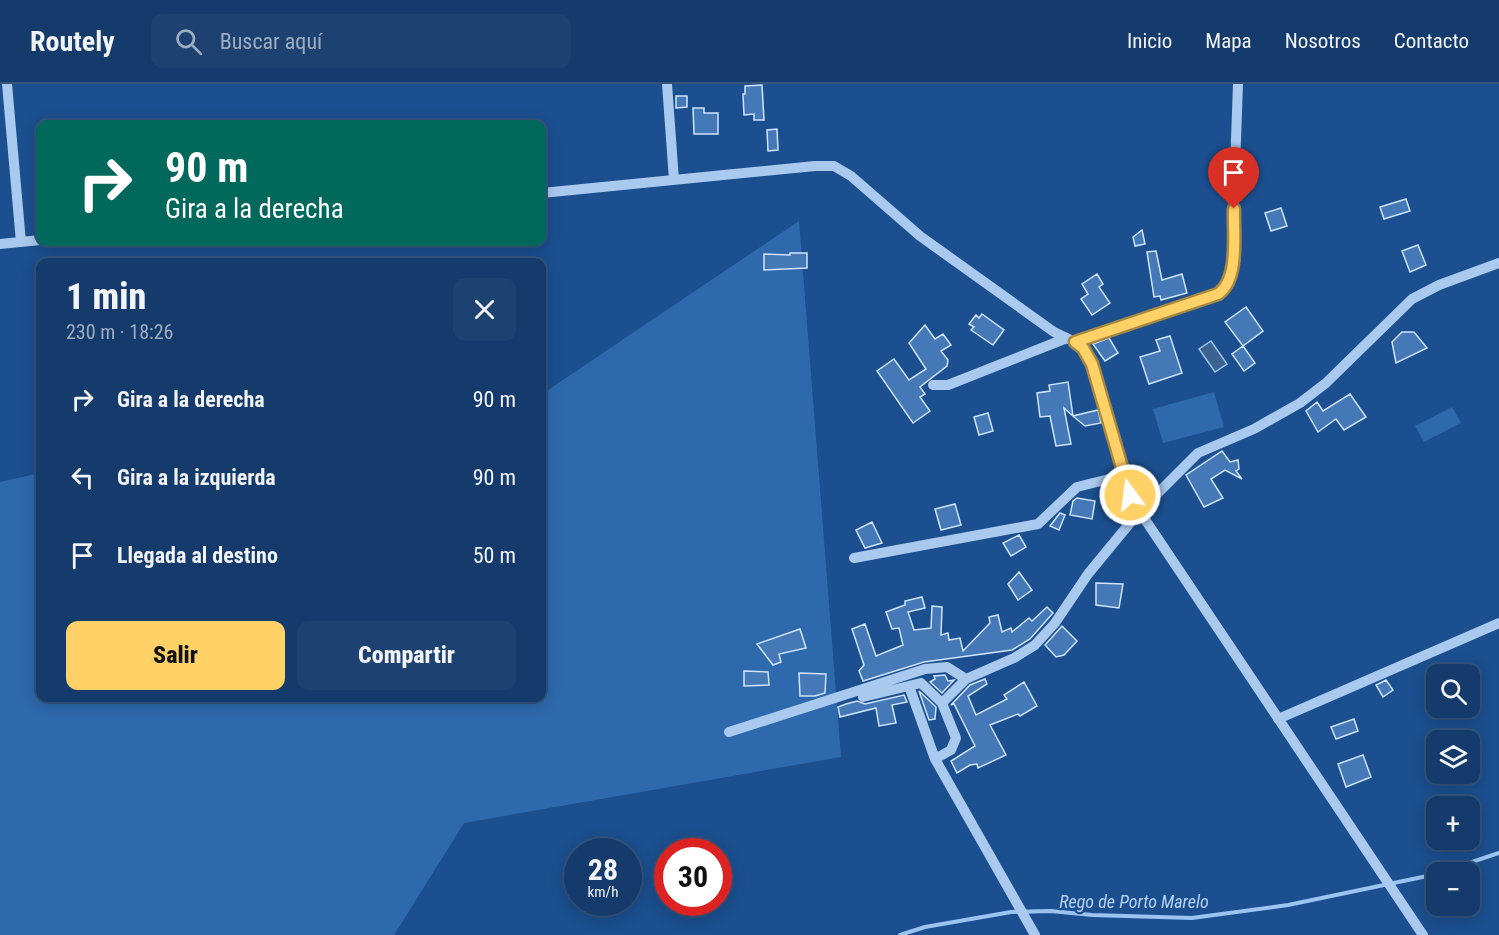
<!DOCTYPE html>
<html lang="es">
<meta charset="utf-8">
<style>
:root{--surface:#143b6b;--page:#1d4271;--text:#f1f3f6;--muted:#9dadc1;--line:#33557e;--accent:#ffd166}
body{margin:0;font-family:"Roboto Condensed",sans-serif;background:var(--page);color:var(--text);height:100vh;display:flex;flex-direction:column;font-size:22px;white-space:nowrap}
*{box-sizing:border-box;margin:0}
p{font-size:20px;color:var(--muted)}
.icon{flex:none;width:33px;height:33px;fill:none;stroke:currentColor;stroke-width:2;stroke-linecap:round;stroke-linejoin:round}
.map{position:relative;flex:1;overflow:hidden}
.panel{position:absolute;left:36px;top:174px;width:510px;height:444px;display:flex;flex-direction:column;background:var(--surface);border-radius:12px;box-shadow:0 3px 15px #0003,0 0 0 2px var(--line)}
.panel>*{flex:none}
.top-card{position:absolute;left:36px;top:36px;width:510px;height:126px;border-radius:12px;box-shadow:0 3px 15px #0003,0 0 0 2px var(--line);background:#00695c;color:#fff;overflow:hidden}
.fabs{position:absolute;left:1426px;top:580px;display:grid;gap:12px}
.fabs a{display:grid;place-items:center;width:54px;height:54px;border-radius:12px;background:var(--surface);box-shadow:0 3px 15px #0003,0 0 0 2px var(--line);font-size:30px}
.speed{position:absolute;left:564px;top:754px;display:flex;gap:12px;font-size:30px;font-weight:700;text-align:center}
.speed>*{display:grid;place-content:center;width:78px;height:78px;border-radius:50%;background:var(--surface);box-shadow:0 3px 15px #0003,0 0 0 2px var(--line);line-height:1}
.speed small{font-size:15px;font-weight:400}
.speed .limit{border:9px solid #d22;background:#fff;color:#111}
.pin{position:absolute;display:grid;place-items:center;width:51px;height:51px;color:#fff;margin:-62px -26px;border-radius:50% 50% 50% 0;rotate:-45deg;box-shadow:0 0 6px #0007}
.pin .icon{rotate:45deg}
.me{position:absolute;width:66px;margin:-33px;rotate:345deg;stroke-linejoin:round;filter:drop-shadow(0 0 4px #0008)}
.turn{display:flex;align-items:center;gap:21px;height:126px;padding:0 30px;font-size:27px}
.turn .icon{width:78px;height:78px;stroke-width:2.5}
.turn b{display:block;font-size:42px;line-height:51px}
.round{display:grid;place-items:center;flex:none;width:63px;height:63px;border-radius:12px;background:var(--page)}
.headline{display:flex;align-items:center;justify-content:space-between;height:102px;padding:0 30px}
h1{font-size:36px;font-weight:800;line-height:45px}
.button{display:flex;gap:12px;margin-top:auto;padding:12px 30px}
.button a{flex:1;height:69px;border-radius:12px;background:var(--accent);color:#111;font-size:24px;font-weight:800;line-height:69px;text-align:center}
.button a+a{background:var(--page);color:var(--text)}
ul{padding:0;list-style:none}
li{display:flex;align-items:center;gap:18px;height:78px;padding:0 30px}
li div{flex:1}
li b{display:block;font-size:22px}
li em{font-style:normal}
header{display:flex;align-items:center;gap:36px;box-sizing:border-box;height:84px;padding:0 30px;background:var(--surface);border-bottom:2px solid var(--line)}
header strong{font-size:28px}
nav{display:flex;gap:33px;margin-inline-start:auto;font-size:21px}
.search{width:420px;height:54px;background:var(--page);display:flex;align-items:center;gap:15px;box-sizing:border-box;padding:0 21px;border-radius:12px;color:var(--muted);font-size:22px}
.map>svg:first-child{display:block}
</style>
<header>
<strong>Routely</strong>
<div class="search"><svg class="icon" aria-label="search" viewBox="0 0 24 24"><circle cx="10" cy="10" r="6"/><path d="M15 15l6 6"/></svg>Buscar aquí</div>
<nav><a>Inicio</a><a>Mapa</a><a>Nosotros</a><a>Contacto</a></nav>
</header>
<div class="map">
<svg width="1499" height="851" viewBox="0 0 1499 851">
<rect width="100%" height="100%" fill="#1b4f8f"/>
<path fill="#2e69ad" d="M799,137L841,673L464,739L394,851H0V398L40,389V614H542V310Z
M1214,308L1224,343L1163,359L1153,325Z
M1452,323L1461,339L1424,358L1415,342Z"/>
<path fill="#3c6290" stroke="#9cc4f0" stroke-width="1.5" d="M1211,257L1227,280L1215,288L1199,265Z"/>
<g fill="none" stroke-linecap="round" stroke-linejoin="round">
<path stroke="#9cc4f0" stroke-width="4" d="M1439,789L1499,769
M900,851L925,843L1011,828L1051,827L1092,831L1192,834L1288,821L1437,790"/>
</g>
<path fill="#4478b7" stroke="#cfe3fa" stroke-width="1.5" d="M762,1L764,36H754V30L744,31L743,10H745V2Z
M676,12H687V23L676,24Z
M693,24H704V29H718V50H694Z
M777,45L778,66L768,67L767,46Z
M1406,115L1410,127L1384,135L1380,123Z
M1281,124L1287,142L1271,147L1265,129Z
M1142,146L1145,160L1135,162L1133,153Z
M1418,161L1426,181L1410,188L1402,167Z
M1156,167L1162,196L1182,190L1187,209L1161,216L1160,212L1154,213L1147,168Z
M790,169H807V184L764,186V170L790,171Z
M1097,190L1103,200L1099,203L1110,219L1092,231L1081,215L1088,210L1082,200Z
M1246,223L1263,247L1243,262L1225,238Z
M982,230L1004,246L993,261L971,246L974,243L969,240L976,231L979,234Z
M925,241L935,255L943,250L951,261L941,267L948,276L947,282L920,303L925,310L920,313L930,327L913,339L877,287L894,275L909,296L926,285L909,259Z
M1402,248H1414L1427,264L1396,279L1392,258Z
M1170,252L1182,289L1149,300L1140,273L1160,267L1156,256Z
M1109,254L1118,269L1105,277L1093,260Z
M1243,262L1255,279L1244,287L1232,270Z
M1068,298L1073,332L1064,324L1071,360L1056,362L1050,332L1040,333L1037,309L1050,307L1049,301Z
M1350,310L1366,333L1344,346L1336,335L1318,348L1306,327L1317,318L1323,327Z
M1098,326L1101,339L1085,342L1073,332Z
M988,329L993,347L979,351L974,333Z
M1222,367L1230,378L1238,376L1239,385L1236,387L1242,395L1225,386L1211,395L1223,414L1204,423L1186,391Z
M1077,414L1095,417L1092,435L1070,431L1073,417Z
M955,420L961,441L941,446L935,425Z
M1060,429L1065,431L1059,446L1050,442Z
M872,438L882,459L865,464L856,446Z
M1019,451L1026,463L1011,472L1003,459Z
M1019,488L1032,506L1018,516L1008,500Z
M1096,499L1123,500L1119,524L1096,521Z
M922,513L925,524L908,528L914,546L931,544L932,522L942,523L941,551L948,549L949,556L960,554L963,567L990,539L989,533L998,531L1002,548L1011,544L1012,548L1029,534L1032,537L1047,523L1053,529L1030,555L1012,566L924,578L863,597L859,587L864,581L852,545L865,540L876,572L903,561L899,544L892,545L886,528L905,521V517Z
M1062,542L1077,557L1064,571L1056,573L1045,561Z
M800,545L806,564L779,570L781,578L773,581L757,560Z
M744,587L768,588L769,601L744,602Z
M799,589L826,590L825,609L815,612H800Z
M945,591L948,597L954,596L942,609L930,598L935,595L934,592Z
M985,595L987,600L968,612L976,631L1007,615L1004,611L1024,598L1037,622L1020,632L1018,630L990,641L1006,671L978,684L977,680L970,681L957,689L951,677L975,662L954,620L951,621L970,601Z
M1386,596L1393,606L1383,613L1376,601Z
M919,607L936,623L935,635L929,636Z
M904,611L907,618L892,621L896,639L879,642L876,624L840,633L838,623L846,620L857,617L865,620Z
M1354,635L1358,647L1336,655L1331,643Z
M1363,671L1371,693L1346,703L1338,680Z"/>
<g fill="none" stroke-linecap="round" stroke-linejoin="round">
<path stroke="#a9c9ee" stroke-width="10" d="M7,0L21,158
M667,0L674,96
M542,109L815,82H834L851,92L920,152L1054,248L1075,258L1083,264L1092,280L1134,419L1423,851
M0,160L40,156
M1075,258L1218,210L1226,205L1231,193L1238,0
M933,301H948L1067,254
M854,474L1038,440L1077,403L1125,391
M909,602L935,675L1035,851
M863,613L921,599L942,619
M1278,635L1499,539
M729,648L925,585L947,583L966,595
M935,675L951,666L956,654L942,619L966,595L1014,574L1035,561L1055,539L1088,490L1139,428L1198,369L1254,345L1300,319L1326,299L1412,215L1439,201L1499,179"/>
</g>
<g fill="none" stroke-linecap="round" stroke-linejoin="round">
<defs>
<path id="route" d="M1130,411L1092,280L1083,264L1075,258L1218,210C1240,195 1233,149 1234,125"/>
</defs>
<use href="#route" stroke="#a68842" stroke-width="15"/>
<use href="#route" stroke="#ffd166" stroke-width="10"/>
</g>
<g text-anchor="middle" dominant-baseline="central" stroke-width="4.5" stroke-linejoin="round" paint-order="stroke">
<g font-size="18" font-style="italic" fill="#b5d3f5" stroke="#1b4f8f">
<text x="1134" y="817">Rego de Porto Marelo</text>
</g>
</g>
</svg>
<div class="fabs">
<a><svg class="icon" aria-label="search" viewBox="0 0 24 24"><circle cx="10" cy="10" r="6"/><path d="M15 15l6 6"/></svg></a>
<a><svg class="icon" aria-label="layers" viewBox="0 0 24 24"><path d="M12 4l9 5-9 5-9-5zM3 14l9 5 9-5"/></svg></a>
<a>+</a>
<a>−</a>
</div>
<div class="speed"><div>28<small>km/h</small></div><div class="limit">30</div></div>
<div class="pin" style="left:1234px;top:125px;background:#d93025"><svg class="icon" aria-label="arrive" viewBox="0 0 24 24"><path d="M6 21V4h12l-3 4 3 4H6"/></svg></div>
<svg class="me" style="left:1130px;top:411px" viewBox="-20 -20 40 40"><circle r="17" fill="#ffd166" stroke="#fff" stroke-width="3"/><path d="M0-11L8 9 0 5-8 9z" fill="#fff"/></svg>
<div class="top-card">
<div class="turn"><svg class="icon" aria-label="right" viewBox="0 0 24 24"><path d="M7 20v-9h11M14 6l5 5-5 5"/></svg><div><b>90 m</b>Gira a la derecha</div></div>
</div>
<section class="panel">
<div class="headline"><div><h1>1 min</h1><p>230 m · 18:26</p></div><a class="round"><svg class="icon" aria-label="close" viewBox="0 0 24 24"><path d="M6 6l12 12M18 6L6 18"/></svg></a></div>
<ul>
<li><svg class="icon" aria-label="right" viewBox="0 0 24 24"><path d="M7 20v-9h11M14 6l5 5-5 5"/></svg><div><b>Gira a la derecha</b></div><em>90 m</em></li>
<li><svg class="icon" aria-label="left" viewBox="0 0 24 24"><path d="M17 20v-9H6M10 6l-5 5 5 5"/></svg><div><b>Gira a la izquierda</b></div><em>90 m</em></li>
<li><svg class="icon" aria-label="arrive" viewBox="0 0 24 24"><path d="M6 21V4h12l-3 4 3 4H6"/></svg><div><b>Llegada al destino</b></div><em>50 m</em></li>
</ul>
<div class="button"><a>Salir</a><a>Compartir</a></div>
</section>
</div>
